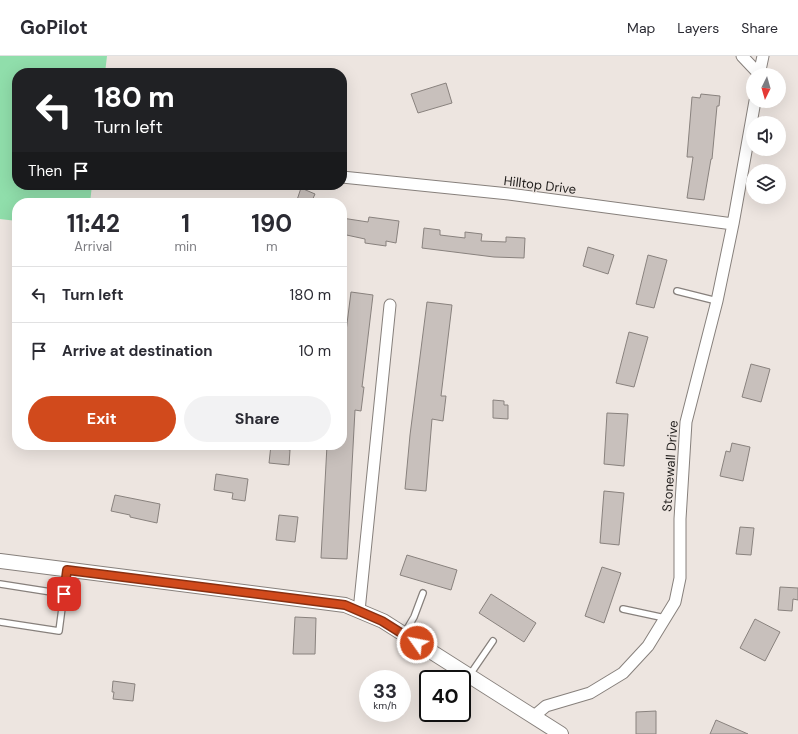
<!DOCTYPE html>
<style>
:root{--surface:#fff;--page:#f2f2f3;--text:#2b2b33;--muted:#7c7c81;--line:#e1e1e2;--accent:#d14a1c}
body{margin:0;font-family:"DM Sans",sans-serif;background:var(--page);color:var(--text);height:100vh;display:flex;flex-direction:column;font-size:15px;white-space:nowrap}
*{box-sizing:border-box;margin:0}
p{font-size:13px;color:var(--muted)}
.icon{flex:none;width:22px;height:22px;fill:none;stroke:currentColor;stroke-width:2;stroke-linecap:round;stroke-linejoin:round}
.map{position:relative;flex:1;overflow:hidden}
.details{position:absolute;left:12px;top:142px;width:335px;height:252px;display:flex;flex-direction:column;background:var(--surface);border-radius:16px;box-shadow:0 4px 16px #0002}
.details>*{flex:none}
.hud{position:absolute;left:12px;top:12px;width:335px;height:122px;border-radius:16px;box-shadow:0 4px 16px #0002;background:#202124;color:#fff;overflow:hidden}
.needle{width:26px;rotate:185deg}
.buttons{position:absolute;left:746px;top:12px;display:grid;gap:8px}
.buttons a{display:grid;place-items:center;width:40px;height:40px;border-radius:50%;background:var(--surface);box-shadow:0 4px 16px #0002;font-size:20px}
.speed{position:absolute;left:359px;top:614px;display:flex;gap:8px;font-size:20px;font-weight:700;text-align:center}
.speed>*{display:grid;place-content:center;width:52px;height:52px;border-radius:50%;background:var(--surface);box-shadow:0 4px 16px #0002;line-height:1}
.speed small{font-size:10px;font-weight:400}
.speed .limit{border:2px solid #111;border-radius:6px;background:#fff;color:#111}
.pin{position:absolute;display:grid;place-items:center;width:34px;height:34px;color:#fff;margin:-17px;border-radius:8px;box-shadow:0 2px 6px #0006}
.me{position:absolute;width:44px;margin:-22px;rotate:303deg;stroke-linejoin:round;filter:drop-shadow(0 0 3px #0008)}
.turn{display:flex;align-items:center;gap:14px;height:84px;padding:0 16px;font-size:18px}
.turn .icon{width:52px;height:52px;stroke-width:2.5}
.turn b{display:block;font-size:28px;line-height:34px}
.then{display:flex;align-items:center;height:38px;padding:0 16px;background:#0003;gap:8px;font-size:15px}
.eta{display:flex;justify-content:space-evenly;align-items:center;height:68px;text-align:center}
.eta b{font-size:24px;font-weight:700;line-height:28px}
.action{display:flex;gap:8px;margin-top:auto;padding:8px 16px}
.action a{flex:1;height:46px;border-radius:24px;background:var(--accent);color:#fff;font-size:16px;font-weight:700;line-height:46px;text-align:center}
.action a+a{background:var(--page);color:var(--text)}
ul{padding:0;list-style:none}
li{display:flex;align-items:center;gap:12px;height:56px;padding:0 16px;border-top:1px solid var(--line)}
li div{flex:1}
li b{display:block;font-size:15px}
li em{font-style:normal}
header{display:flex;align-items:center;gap:24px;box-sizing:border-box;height:56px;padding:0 20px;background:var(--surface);border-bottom:1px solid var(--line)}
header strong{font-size:19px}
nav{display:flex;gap:22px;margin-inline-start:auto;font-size:14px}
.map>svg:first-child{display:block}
</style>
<header>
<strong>GoPilot</strong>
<nav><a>Map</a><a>Layers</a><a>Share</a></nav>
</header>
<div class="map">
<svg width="798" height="678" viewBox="0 0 798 678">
<rect width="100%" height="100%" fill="#ede5e0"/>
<path fill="#90deab" d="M0,0H107L105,17H17V129H92L90,147H17V165L0,163Z"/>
<path fill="#c8c0bc" stroke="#89827e" d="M446,27L452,47L418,57L411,38Z
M701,38L720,40L719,50H717L712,103H711L704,144L687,142L693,101H687L692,41L700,42Z
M301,132L315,138L311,147H296Z
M369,161L399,165L396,187L386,185V190L365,187V183L342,178V162L368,166Z
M424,172L440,174V179L465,182V176L482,178L481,185L506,186V181L525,182L524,202L494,201L422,192Z
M588,191L614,199L608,218L583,210Z
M648,199L667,204L654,252L636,248Z
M351,236L373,239L362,331H364L361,355L355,354L347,503L321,502L327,389H342V307Z
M427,246L452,249L441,340H446L443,365L432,363L426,435L405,433L410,379Z
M629,276L648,281L634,331L616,327Z
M751,308L770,313L761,346L742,341Z
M493,344L504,345V349H508V363L493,362Z
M607,357L628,358L624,410L604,408Z
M732,387L750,391L743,425L720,420L726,395L730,396Z
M271,389H286V393L290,394L289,409L269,407Z
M216,418L248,423L245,445L232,443L233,437L214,434Z
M604,435L624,437L619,489L600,487Z
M115,439L160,448L157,467L130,461V459L111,455Z
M279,459L298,461L295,486L276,484Z
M740,471L754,472L751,499L736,498Z
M407,499L457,514L451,534L400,519Z
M602,511L621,517L604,567L585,560Z
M780,531L798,532V544L793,543L792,555L778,554Z
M491,538L536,567L524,586L479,557Z
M295,561L316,562L315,598H293Z
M755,563L780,576L765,605L740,592Z
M113,625L135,628L133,645L113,643L114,636H112Z
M656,655V678H636V656Z
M716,664L748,678H710Z"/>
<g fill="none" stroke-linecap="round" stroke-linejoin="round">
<defs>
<path id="service" d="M677,235L717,245
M0,528L64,538
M623,553L665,562
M0,566L59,575L67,514
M404,578L414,561L423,537
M469,620L493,585"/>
<path id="minor" d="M742,0L759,18
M759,19L763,0
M342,121L509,138L733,168
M359,555L390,249
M533,661L546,650L590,637L623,617L648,590L675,546L680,522V463L686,366L717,245L733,168L755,45"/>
<path id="tertiary" d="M0,505L345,549L383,565L561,678"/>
</defs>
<use href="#service" stroke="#87807c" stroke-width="8"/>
<use href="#minor" stroke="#87807c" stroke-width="13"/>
<use href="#tertiary" stroke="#87807c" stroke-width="16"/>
<use href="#service" stroke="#fff" stroke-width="5.5"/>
<use href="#minor" stroke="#fff" stroke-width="11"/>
<use href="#tertiary" stroke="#fff" stroke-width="14"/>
</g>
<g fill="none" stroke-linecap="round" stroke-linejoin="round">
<defs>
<path id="route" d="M64,538L67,514L345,549L382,565L417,587"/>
</defs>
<use href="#route" stroke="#883012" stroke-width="10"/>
<use href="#route" stroke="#d14a1c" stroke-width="7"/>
</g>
<g text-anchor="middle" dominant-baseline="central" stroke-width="3" stroke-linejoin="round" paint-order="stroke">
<g font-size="13" fill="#1f1c1a" stroke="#ede5e0">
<text transform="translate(540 129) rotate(7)">Hilltop Drive</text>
<text transform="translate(670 410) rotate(-86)">Stonewall Drive</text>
</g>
</g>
</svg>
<div class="buttons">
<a><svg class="needle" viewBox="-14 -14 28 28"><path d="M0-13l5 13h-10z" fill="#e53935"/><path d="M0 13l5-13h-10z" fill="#7c7c81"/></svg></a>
<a><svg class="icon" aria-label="sound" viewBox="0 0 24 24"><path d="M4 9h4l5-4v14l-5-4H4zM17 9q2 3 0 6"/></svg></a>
<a><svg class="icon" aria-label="layers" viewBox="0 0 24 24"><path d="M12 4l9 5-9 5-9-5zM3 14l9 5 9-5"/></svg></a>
</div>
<div class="speed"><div>33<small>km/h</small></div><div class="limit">40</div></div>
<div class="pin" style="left:64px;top:538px;background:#d93025"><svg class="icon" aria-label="arrive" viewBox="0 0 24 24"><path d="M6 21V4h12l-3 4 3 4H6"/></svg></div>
<svg class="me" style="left:417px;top:587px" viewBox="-20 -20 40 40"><circle r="17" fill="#d14a1c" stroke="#fff" stroke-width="3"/><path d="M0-11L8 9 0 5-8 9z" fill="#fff"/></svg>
<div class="hud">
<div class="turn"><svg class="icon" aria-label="left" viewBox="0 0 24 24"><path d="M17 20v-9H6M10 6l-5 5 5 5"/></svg><div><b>180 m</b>Turn left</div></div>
<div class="then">Then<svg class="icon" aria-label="arrive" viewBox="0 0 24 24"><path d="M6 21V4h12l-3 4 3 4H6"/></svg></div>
</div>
<section class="details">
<div class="eta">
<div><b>11:42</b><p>Arrival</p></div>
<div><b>1</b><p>min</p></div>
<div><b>190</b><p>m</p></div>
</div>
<ul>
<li><svg class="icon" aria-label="left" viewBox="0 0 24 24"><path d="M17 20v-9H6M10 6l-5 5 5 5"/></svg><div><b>Turn left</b></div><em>180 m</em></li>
<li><svg class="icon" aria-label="arrive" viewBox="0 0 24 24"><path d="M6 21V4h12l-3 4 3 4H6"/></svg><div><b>Arrive at destination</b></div><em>10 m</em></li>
</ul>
<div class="action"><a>Exit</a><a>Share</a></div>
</section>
</div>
